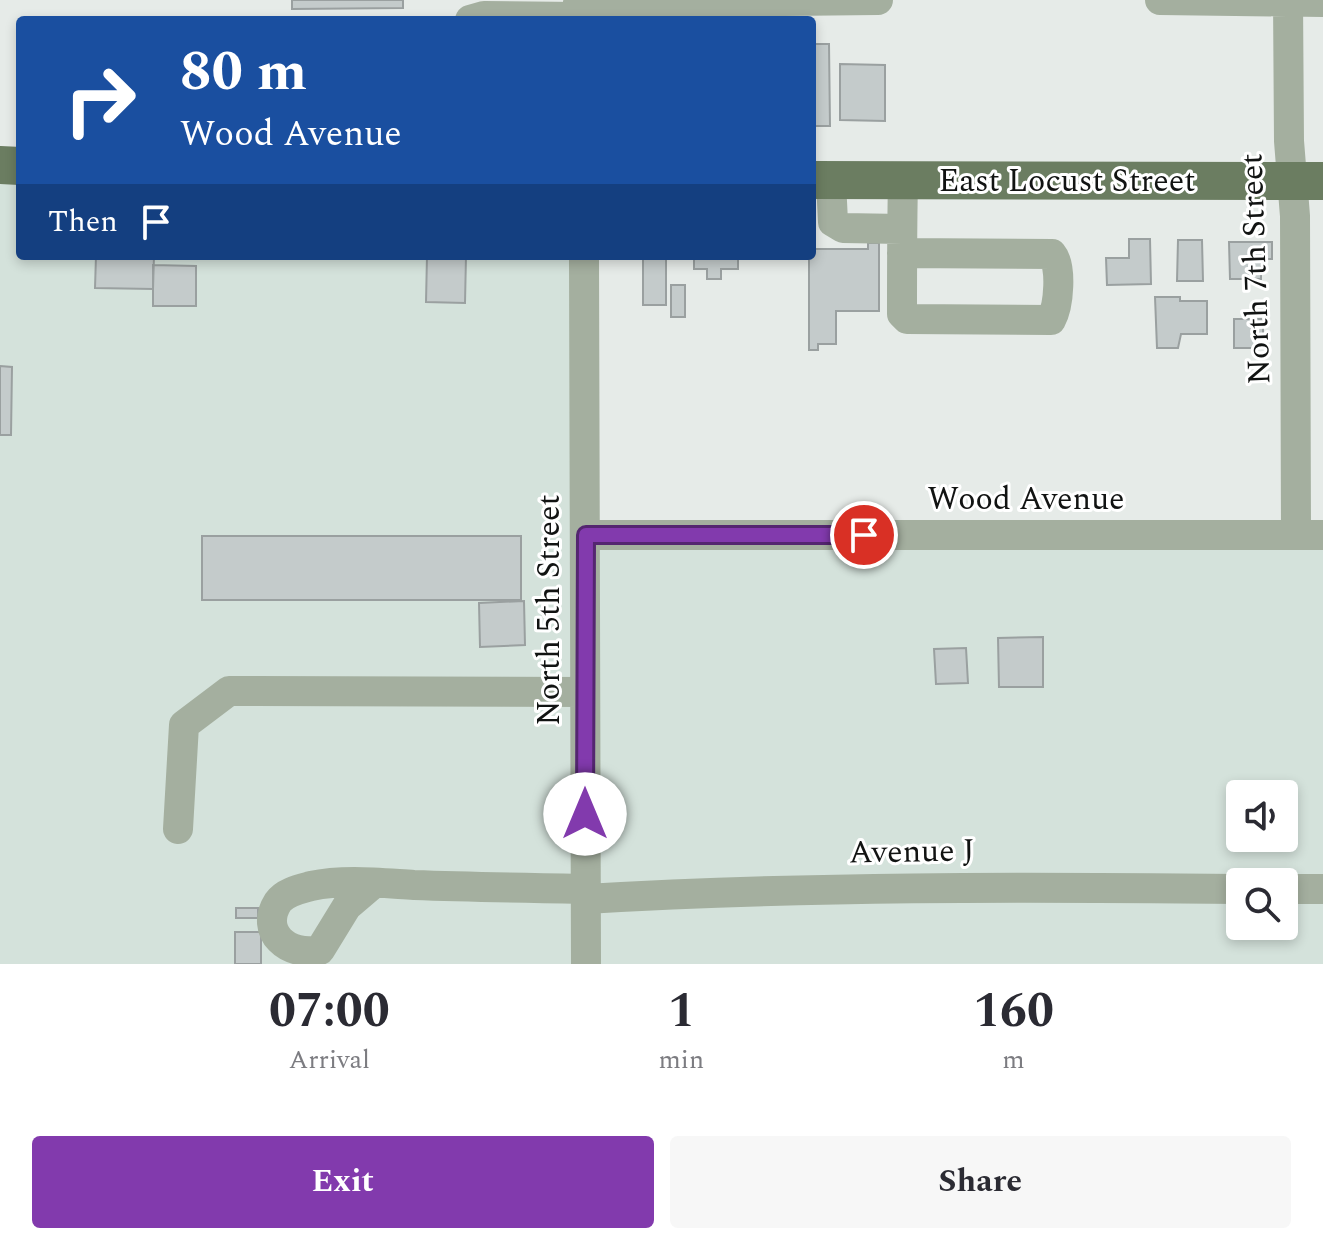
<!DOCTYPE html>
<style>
:root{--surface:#fff;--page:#f7f7f7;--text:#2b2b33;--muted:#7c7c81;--accent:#823aad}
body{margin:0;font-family:Spectral,serif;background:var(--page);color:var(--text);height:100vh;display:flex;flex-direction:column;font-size:30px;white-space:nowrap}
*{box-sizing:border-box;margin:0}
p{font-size:26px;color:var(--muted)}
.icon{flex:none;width:44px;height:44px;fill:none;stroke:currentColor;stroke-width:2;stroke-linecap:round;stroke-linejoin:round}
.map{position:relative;height:964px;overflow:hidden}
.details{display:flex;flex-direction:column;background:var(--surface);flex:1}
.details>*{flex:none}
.top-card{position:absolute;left:16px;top:16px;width:800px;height:244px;border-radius:8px;box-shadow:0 4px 12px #0003;background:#1a4fa0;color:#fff;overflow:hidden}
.controls{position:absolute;left:1226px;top:780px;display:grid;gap:16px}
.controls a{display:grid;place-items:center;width:72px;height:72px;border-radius:8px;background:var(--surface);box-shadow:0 4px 12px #0003;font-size:40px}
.pin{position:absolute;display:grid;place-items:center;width:68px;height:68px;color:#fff;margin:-34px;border:4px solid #fff;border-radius:50%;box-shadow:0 2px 8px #0007}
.me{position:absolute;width:88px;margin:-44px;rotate:0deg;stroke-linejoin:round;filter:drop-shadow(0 0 6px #0008)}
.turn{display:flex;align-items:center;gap:28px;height:168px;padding:0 32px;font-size:36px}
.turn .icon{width:104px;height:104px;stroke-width:2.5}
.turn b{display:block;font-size:56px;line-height:68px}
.then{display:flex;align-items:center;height:76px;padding:0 32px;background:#0003;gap:16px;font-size:30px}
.eta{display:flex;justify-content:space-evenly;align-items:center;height:136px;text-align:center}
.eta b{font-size:48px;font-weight:700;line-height:56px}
.button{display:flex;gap:16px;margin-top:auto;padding:16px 32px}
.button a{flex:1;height:92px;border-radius:8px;background:var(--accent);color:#fff;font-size:32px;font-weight:700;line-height:92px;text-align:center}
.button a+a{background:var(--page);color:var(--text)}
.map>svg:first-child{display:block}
</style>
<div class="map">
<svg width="1323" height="964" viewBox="0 0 1323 964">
<rect width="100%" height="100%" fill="#e6ebe8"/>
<path fill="#d4e2db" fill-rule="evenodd" d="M0,165L20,166V256H582L586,534L1323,535V964H0ZM1240,794H1284V838H1240ZM1240,882H1284V926H1240Z"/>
<path fill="#c4cbcb" stroke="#9aa0a0" stroke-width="2" d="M292,0H403V8L292,9Z
M812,44H829L830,126H812Z
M840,64L885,65V121L840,120Z
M1129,239H1150L1151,284L1107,285L1106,258H1129Z
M1178,240H1202L1203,281H1177Z
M1229,242H1272V259H1261V279H1230Z
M868,243H879V311H836V344H818V350H809V256H812V249H868Z
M96,256H154L153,289L95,288Z
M427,256H466L465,303L426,302Z
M643,256H666V305H643Z
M694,256H738V269H721V279H707V269H694Z
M153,265L196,266V306H153Z
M671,285H685V317H671Z
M1155,297H1180V301H1207V334H1181L1178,348H1157Z
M1234,319H1263V348H1234Z
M0,366L12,367L11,435H0Z
M202,536H521V600H202Z
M524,601L525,645L480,647L479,603Z
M1043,637V687H999L998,638Z
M966,648L968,683L936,684L934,649Z
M236,908H258V918H236Z
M235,932H261V964H235Z"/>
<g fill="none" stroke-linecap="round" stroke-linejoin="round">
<path stroke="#a4af9f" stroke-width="30" d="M1160,0L1323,2
M1288,0L1289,141L1295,216L1296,535
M578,3L878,0
M470,20L484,16L578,17
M831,181L833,222L843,228L902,229
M902,253L1052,254C1062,266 1059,306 1051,320L907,319L902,314C902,270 902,225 903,181
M584,256L586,964
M586,535H1323
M178,829L184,725L229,691L585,692
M374,883L347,906L320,950C288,957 259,932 278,902C285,892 300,889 311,886C344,879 380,883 414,885C471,887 529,888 586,889
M1284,889H1323
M586,899C804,886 1022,887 1240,889"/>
<path stroke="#6b7d61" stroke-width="38" d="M0,165L20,166
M812,180L1323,181"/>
</g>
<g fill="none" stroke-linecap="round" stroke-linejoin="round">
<defs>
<path id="route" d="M585,814L586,535H864"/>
</defs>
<use href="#route" stroke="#542670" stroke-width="20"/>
<use href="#route" stroke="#823aad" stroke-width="14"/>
</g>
<g text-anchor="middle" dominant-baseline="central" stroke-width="6" stroke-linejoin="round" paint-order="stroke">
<g font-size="32" fill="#111312" stroke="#fff">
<text x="1067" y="181">East Locust Street</text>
<text transform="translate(1256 269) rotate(-92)">North 7th Street</text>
<text x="1026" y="499">Wood Avenue</text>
<text transform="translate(549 610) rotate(-90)">North 5th Street</text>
<text transform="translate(912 852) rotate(-1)">Avenue J</text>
</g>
</g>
</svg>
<div class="controls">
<a><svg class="icon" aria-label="sound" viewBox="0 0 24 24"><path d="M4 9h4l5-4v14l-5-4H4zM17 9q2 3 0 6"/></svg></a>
<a><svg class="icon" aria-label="search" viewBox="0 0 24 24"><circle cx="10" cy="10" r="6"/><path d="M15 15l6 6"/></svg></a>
</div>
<div class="pin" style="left:864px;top:535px;background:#d93025"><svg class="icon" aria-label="arrive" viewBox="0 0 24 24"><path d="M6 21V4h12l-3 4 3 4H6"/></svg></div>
<svg class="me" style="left:585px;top:814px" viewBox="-20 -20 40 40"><circle r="19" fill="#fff"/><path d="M0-13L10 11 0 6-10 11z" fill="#823aad"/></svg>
<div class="top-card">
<div class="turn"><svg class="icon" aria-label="right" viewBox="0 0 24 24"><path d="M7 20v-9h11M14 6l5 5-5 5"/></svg><div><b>80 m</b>Wood Avenue</div></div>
<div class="then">Then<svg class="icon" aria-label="arrive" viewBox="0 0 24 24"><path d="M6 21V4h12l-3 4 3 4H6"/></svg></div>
</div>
</div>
<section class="details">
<div class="eta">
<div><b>07:00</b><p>Arrival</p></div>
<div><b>1</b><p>min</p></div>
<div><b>160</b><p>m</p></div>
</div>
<div class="button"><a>Exit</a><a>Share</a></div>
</section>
